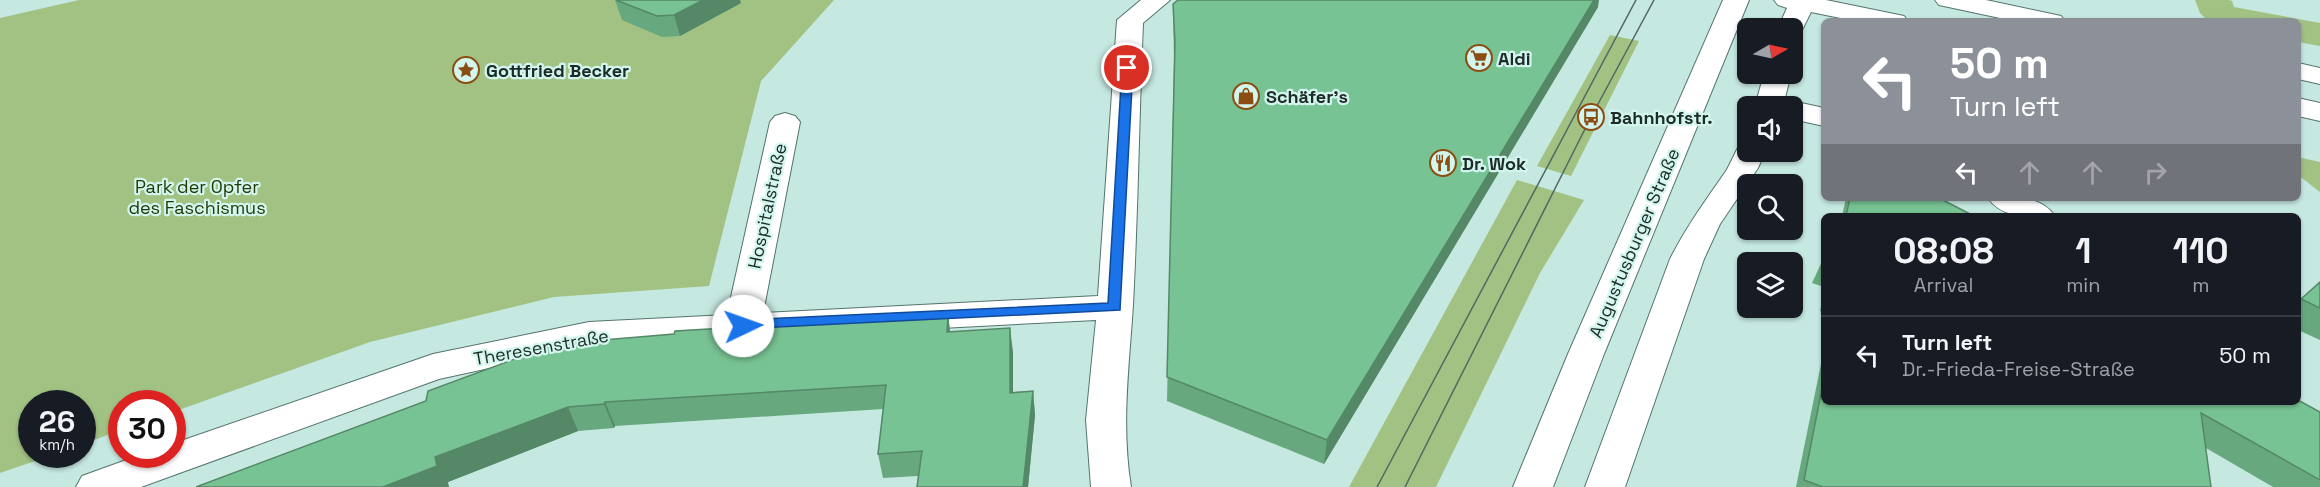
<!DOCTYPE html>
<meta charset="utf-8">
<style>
:root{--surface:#171b24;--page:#242831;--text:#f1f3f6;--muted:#9ea1a6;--line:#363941}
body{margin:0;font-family:"Space Grotesk",sans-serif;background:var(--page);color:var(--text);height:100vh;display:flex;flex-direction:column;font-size:22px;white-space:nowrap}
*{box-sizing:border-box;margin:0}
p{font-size:20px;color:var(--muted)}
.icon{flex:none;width:33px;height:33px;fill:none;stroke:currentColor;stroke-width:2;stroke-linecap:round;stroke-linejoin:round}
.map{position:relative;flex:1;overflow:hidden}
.drawer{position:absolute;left:1821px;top:213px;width:480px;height:192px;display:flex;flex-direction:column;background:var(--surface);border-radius:9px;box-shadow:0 2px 4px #0004}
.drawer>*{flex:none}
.guide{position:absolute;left:1821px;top:18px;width:480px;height:183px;border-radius:9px;box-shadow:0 2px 4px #0004;background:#8c9099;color:#fff;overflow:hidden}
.needle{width:39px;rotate:81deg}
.buttons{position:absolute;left:1737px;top:18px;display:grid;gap:12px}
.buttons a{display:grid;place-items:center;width:66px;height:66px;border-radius:9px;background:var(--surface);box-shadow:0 2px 4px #0004;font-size:30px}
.speed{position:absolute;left:18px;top:390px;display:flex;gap:12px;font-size:30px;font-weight:700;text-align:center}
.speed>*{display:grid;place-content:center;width:78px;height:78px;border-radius:50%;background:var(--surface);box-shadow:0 2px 4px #0004;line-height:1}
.speed small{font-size:15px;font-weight:400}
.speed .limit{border:9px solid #d22;background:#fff;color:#111}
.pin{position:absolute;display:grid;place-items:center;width:51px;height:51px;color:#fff;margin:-26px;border:3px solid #fff;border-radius:50%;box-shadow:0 2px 6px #0007}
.me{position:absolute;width:66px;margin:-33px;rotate:87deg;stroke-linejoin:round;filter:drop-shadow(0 0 4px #0008)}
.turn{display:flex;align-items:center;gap:21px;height:126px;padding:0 30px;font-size:27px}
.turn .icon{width:78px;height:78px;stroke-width:2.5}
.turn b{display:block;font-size:42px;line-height:51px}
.lanes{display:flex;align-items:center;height:57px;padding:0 30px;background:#0003;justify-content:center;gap:30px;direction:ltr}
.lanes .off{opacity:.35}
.eta{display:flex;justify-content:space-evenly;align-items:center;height:102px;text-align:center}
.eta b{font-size:36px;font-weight:600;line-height:42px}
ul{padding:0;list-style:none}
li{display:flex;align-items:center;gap:18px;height:78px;padding:0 30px;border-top:2px solid var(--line)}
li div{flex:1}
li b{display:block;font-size:22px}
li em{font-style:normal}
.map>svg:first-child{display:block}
</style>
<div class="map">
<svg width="2320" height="487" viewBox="0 0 2320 487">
<rect width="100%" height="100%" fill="#c5e8e0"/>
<path fill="#a2c284" d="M79,0H834L761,81L709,286L554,297L370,342L173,412L172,404H122L121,430L83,444L82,404H32V454L53,455L0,473V18Z
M2195,0H2229L2232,1L2234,7L2320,23V46L2298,42V21H2208L2200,13Z
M1610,35L1639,41L1571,176L1537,166Z
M2298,157L2320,162V192L2298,175Z
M1517,180L1584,200L1540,273L1436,487H1349Z"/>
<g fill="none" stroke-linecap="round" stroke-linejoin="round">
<defs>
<path id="minor" d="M1141,0H1170L1143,23C1139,117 1138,211 1133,305C1129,367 1121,425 1131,487H1091L1086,420L1096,320L589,346L439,379L141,487H76L82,476L143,454H172V444L433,354L589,322L727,315L770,122L775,116L785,113L795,116L800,122L763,313L1098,296L1117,20Z
M1792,101L1824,108V126L1792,119V106H1780Z
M1988,198C2012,198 2040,194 2055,216C2031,216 2003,220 1988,198Z"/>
<path id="major" d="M1723,0H1749L1604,354L1553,487H1513L1568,354Z
M1774,0H1826L1904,16L1908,21H1855L1811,12L1800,34L1792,35V28H1778L1787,8L1778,5Z
M1935,0H1986L2061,16L2065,21H2014L1939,5Z
M2298,63L2320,68V84L2298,79Z
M1764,74H1791L1783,106H1755Z
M2298,98L2320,103V121L2298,116Z
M1748,144V152H1765L1758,168L1720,224L1704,259L1625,487H1585L1670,259C1686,227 1706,200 1726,171C1731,163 1734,154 1739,146Z"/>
</defs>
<use href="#minor" stroke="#54746d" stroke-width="2"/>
<use href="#major" stroke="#54746d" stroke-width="2"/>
<use href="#minor" fill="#fff" fill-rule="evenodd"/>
<use href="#major" fill="#fff" fill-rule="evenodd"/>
<path stroke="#536863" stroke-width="1.5" d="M1377,487L1636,0
M1405,487L1591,117L1654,0"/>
</g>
<path fill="#67a87e" d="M615,0L741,3L680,36L662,37L622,20Z
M1173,4L1598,7L1324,464L1167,401L1174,60Z
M1846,198H1939L1974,216H1842Z
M1824,257V287L1812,283Z
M2320,282V340L2298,330V304L2301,299Z
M1824,292V312L1820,311Z
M948,315L950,331L1013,352V392L1033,391L1035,415L1028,487H917L918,476L883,478L878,454L883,409L615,426L614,428L578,431L448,482L196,487L426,401L592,338L593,341Z
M1824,349V402L2320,412V487H2273L2206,448L2211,487H1796Z"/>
<path fill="#548867" d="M703,0H740L741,3L680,36L674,15Z
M1594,0H1599L1598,7L1324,464L1327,440Z
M948,315L951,339L947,332Z
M1010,328L1013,352V417L1010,393Z
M1033,391L1035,415L1028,487H1023Z
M605,402L615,426L614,428L604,404Z
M568,407L578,431L448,482L449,487H383L435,457Z"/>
<path fill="#78c393" stroke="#548867" stroke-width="1.5" d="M616,0H703L674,15L657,16Z
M1178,0H1594L1327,440L1167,377L1175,43L1173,4Z
M1850,198H1939L1974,216H1846Z
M2320,282V308L2301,299Z
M948,315L947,332L1010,328V393L1033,391L1023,487H917L922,451L878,454L886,385L605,402L604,404L568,407L435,457L437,466L383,487H196L426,401L428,391L561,342L592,338L591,341L674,334L675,331Z
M1824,378V402H2298V400L2320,412V480L2201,413L2211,487H1823L1804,480Z"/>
<path fill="#1a73e8" stroke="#114b97" stroke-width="1.5" d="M1127,64L1133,68L1120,310L738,329L736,326L738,322L743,320L1108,303L1122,68Z"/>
<defs>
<symbol id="supermarket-ring" viewBox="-11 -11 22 22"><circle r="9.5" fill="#d2f6ed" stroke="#8c4d13" stroke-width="1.5"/><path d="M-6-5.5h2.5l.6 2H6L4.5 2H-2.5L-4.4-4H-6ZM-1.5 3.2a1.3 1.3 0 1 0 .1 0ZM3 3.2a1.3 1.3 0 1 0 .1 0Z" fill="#8c4d13"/></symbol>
<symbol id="sight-ring" viewBox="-11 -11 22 22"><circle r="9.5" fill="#d2f6ed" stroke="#8c4d13" stroke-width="1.5"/><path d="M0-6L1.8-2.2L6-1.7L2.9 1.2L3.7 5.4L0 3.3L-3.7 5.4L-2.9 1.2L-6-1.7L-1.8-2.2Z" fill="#8c4d13"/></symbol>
<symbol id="shop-ring" viewBox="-11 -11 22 22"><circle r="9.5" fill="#d2f6ed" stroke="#8c4d13" stroke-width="1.5"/><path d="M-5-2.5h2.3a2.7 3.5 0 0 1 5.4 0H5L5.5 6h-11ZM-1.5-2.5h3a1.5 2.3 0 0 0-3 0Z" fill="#8c4d13"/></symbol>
<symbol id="bus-ring" viewBox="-11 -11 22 22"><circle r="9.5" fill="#d2f6ed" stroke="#8c4d13" stroke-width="1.5"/><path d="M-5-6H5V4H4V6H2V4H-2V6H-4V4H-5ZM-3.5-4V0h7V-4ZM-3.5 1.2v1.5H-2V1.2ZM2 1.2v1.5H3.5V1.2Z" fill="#8c4d13"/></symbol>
<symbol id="restaurant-ring" viewBox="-11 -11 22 22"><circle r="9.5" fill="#d2f6ed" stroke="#8c4d13" stroke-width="1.5"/><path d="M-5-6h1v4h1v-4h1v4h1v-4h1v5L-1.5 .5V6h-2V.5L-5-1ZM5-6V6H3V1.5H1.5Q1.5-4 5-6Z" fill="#8c4d13"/></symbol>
</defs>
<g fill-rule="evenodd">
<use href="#supermarket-ring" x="1464" y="43" width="30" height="30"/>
<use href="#sight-ring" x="451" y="55" width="30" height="30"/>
<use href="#shop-ring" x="1231" y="81" width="30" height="30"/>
<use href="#bus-ring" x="1576" y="102" width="30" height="30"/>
<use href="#restaurant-ring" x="1428" y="148" width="30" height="30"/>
</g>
<g text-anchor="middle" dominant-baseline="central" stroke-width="4.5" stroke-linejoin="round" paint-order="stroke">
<g font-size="18" font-weight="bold" fill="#1d2b28" stroke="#d2f6ed" text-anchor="start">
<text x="1498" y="58">Aldi</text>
<text x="486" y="70">Gottfried Becker</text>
<text x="1266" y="96">Schäfer's</text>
<text x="1610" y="117">Bahnhofstr.</text>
<text x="1462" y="163">Dr. Wok</text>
</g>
<g font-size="18" fill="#243a06" stroke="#d2f6ed">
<text x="197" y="186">Park der Opfer<tspan x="197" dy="21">des Faschismus</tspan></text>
</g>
<g font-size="18" fill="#1d2b28" stroke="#d2f6ed">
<text transform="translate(767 206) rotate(-78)">Hospitalstraße</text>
<text transform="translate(1634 243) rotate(-67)">Augustusburger Straße</text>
<text transform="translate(541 347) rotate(-10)">Theresenstraße</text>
</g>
</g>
</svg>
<div class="buttons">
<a><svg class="needle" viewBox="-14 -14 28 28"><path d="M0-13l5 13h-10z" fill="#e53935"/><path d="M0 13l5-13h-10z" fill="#9ea1a6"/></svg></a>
<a><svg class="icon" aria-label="sound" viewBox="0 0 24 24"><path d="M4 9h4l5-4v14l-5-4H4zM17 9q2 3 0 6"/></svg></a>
<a><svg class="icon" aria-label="search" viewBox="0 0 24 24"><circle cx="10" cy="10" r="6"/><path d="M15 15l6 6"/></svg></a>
<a><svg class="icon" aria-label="layers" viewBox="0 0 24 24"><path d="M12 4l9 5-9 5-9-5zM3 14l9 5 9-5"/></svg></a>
</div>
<div class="speed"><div>26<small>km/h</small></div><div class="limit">30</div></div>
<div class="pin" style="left:1127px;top:68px;background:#d93025"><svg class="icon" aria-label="arrive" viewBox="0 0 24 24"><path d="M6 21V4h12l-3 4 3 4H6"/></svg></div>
<svg class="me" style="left:743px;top:326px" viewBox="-20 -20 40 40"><circle r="19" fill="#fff"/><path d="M0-13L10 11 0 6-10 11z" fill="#1a73e8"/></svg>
<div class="guide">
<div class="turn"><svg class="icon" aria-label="left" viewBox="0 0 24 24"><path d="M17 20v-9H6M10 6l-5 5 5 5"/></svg><div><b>50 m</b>Turn left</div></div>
<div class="lanes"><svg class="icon" aria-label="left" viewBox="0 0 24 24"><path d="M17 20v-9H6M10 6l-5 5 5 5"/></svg><svg class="icon off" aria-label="ahead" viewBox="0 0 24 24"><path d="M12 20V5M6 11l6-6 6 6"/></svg><svg class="icon off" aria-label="ahead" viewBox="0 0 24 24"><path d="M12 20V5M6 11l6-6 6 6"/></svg><svg class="icon off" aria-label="right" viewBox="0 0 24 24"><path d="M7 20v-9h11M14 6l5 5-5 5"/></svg></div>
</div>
<section class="drawer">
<div class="eta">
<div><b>08:08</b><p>Arrival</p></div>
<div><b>1</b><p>min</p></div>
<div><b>110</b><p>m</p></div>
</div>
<ul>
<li><svg class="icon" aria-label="left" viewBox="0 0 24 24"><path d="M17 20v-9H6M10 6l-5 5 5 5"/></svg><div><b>Turn left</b><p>Dr.-Frieda-Freise-Straße</p></div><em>50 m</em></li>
</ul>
</section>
</div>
